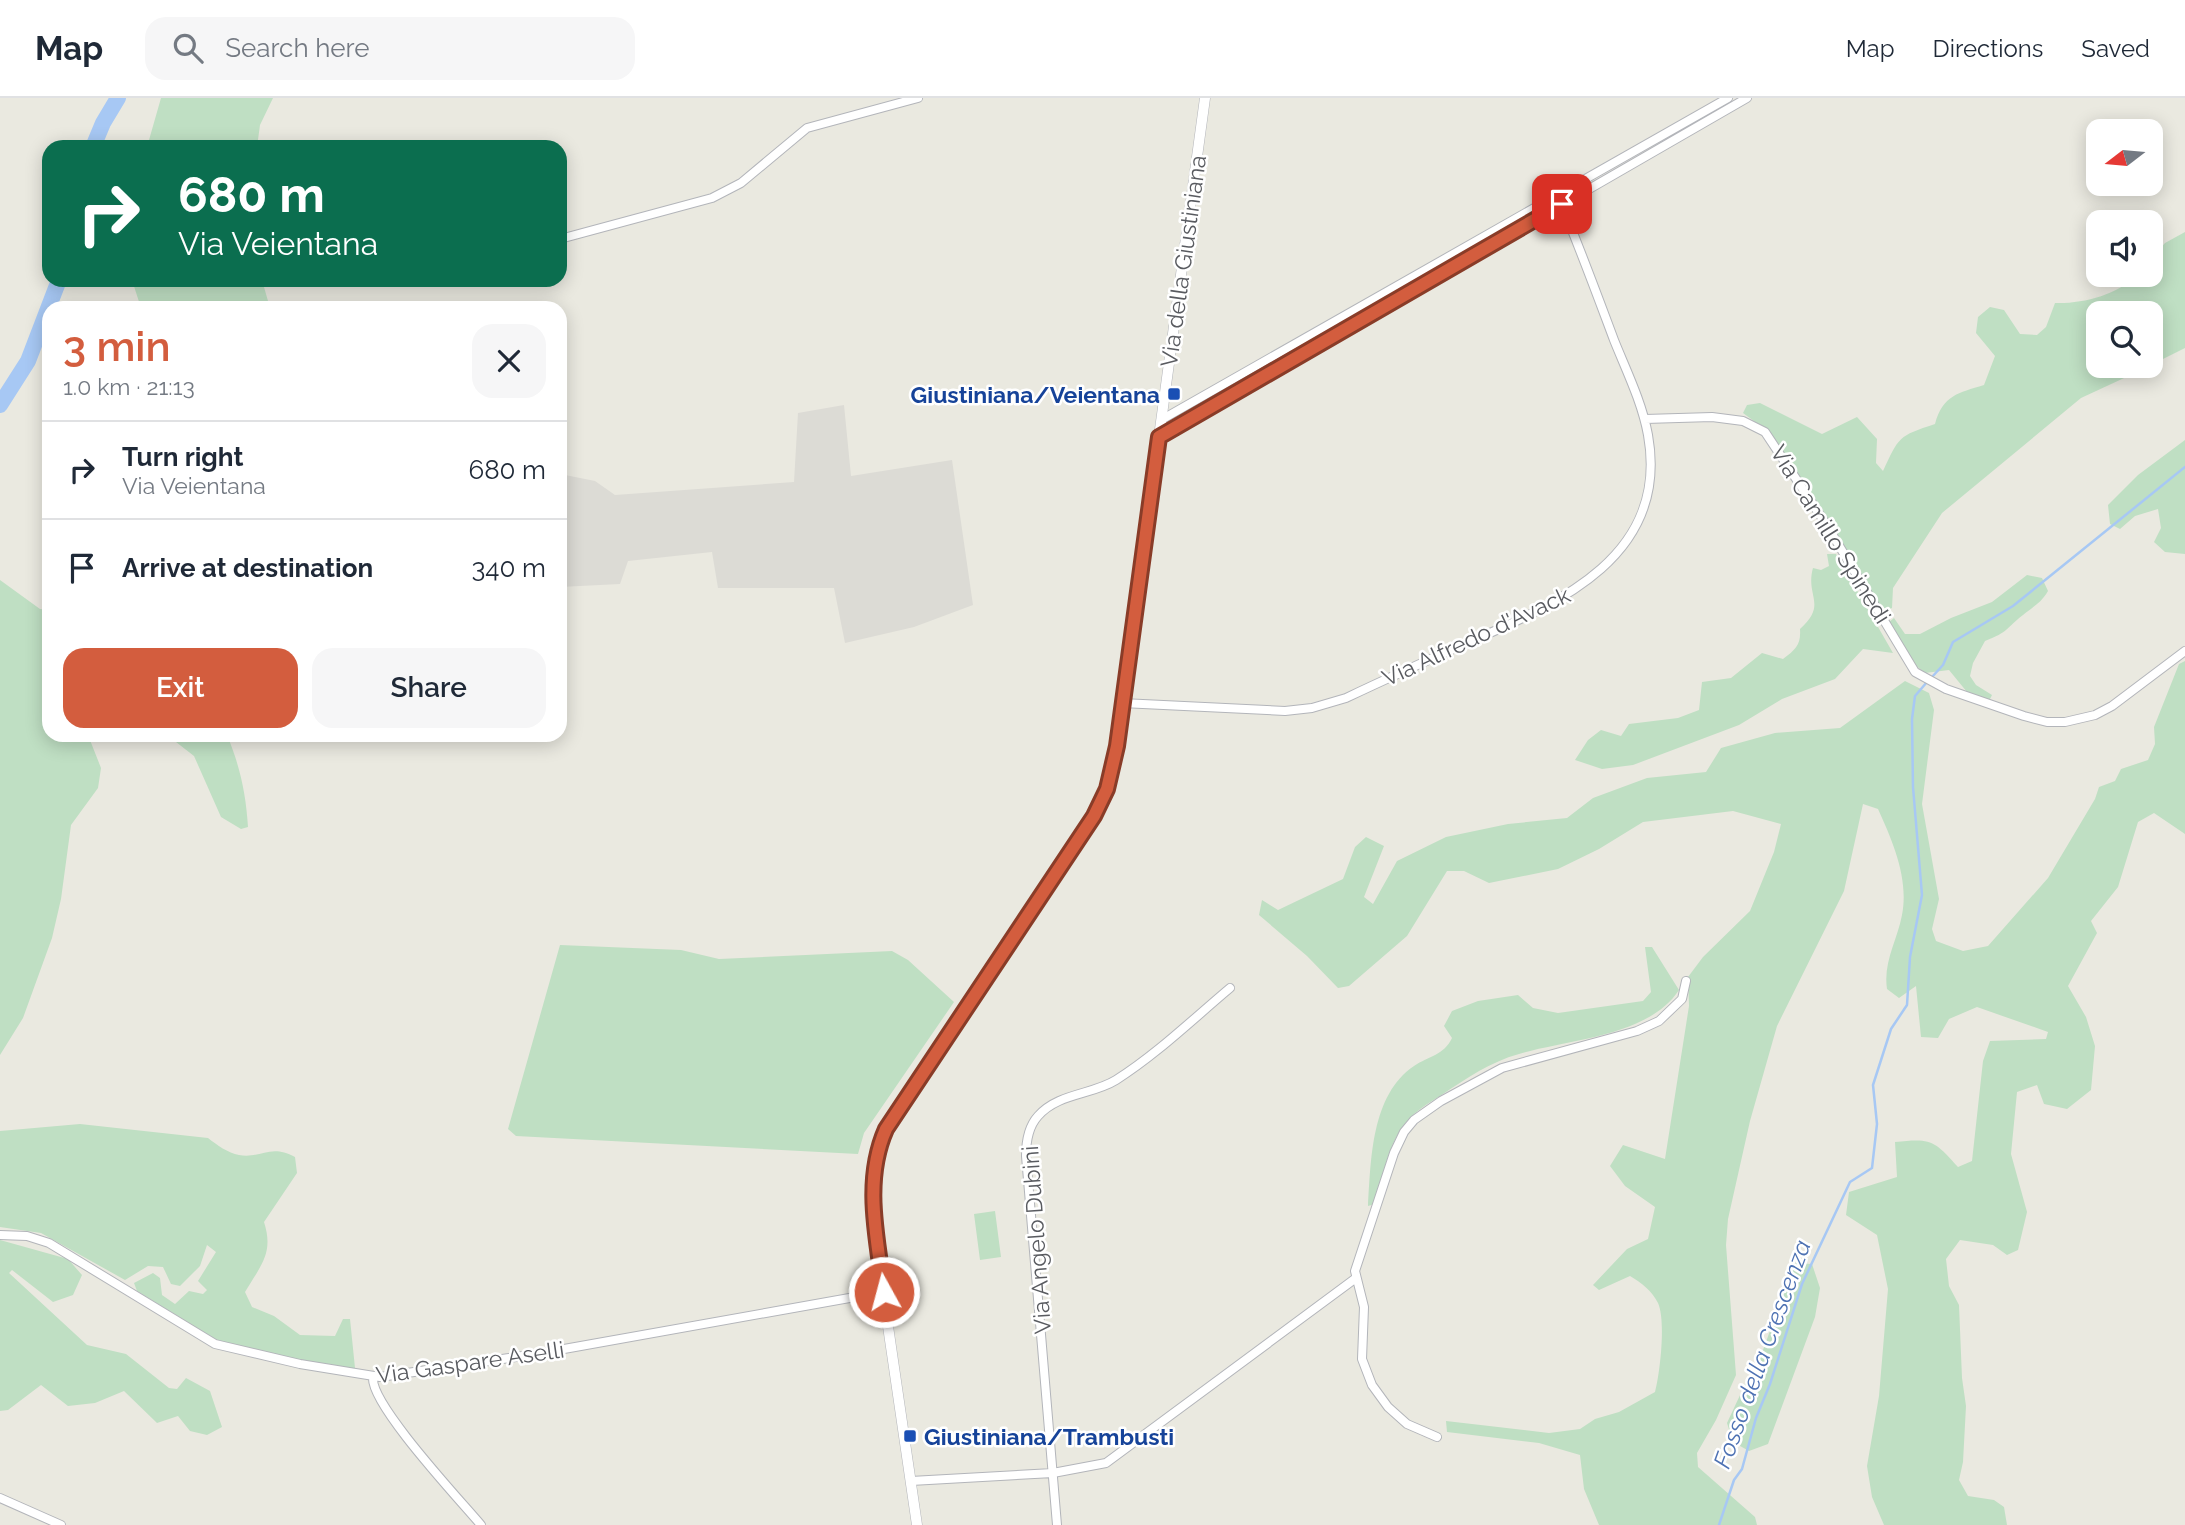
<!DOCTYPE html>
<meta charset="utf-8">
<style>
:root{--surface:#fff;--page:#f6f6f7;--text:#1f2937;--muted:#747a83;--line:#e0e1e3;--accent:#d35d3e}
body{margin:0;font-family:Raleway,sans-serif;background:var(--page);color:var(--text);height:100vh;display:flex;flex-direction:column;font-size:26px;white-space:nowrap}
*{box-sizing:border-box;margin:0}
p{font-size:23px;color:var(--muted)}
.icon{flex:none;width:38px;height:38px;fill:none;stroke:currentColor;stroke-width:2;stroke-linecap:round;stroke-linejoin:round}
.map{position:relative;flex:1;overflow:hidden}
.panel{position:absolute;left:42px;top:203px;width:525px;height:441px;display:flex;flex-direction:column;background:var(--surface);border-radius:21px;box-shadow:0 4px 18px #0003}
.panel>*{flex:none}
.top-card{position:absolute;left:42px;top:42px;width:525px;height:147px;border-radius:21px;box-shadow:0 4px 18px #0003;background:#0b6e4f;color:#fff;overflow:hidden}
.needle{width:46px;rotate:254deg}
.buttons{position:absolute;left:2086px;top:21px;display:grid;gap:14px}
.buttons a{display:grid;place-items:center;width:77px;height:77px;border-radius:14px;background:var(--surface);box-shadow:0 4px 18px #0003;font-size:35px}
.pin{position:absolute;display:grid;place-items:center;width:60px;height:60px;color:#fff;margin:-30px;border-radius:14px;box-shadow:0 4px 10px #0006}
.me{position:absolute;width:77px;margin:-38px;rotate:353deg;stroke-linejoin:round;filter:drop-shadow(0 0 5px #0008)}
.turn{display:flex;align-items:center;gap:24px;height:147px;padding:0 21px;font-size:32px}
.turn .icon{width:91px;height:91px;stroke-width:2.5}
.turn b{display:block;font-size:49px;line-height:60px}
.round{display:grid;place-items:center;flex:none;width:74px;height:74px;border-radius:21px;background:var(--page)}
.headline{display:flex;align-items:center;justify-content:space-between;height:119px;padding:0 21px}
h1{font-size:42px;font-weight:600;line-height:52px;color:var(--accent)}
.primary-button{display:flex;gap:14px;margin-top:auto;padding:14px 21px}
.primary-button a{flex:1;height:80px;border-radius:21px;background:var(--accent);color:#fff;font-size:28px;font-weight:600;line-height:80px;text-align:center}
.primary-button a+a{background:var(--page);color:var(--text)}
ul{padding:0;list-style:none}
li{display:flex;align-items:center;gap:21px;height:98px;padding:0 21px;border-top:2px solid var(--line)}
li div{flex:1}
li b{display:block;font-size:26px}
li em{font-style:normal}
header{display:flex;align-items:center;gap:42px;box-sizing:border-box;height:98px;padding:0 35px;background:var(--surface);border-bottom:2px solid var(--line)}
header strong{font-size:33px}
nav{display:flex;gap:38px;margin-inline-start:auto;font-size:24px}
.search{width:490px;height:63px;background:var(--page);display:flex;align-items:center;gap:18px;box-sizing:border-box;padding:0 24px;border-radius:21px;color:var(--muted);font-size:26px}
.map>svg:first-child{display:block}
</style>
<header>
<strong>Map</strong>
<div class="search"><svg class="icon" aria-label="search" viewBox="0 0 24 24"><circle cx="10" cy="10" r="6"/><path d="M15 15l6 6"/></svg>Search here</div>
<nav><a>Map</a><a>Directions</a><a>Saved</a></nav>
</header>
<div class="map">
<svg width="2185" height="1427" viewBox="0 0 2185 1427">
<rect width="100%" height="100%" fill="#eae9e0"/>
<path fill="#dcdbd5" d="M844,307L851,378L952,362L973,507L914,529L845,545L834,490H718L712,454L628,463L620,486L560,489V376L595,383L615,397L794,384L798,315Z"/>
<path fill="#bfdfc3" d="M161,0H273L260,27L257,49H147Z
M2185,134V250L2151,267V215H2098V268H2150L2081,300L1942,415L1893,490L1892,510L1883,514L1781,350L1766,332L1743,315L1747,307L1760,305L1822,336L1857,319L1877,341L1876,365L1883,373C1899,339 1898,338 1935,326C1943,297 1958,295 1984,287L1995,258L1976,235L1978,219L1990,209L2004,212L2020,236L2037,237L2046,229L2055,205C2082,206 2118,197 2136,177H2151V161L2165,145Z
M132,182H262L270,210H141Z
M2185,342V456L2165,454L2154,444L2161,430L2158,411L2135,418L2120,431L2110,426L2108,407L2138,377Z
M1827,456H1836L1893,555L1863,551L1835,581L1782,601L1739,627L1633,667L1602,671L1575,662L1588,642L1601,632L1621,638L1629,626L1678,620L1699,612L1702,584L1731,580L1762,555L1783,561C1796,551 1801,547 1800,531C1828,506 1805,498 1813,470L1821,472L1829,468Z
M2027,477L2042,480L2048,493C2041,505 2034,508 2023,517C2006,530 2009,534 1985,543L1973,565L1970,578L1976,587L1992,597L1989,603L1967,594L1949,572L1925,575L1915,567L1889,524L1894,520L1905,536H1920L1951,520L1992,504Z
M0,482L40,511L49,512V637H88L101,670L98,690L71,727L61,801L52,840L23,920L0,957Z
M2185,563V736L2154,715L2138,724L2118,789L2091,823L2097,835L2068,888L2086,919L2095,948L2091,992L2067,1011L2044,1006L2037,987L2017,994L2011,1056L2027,1114L2018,1152L2007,1157L1993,1147L1960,1142L1946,1161L1949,1188L1959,1207L1962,1280L1966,1308L1963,1364L1959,1382L1968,1398L1994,1402L2004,1409L2007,1427H1884L1872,1399L1867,1368L1879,1298L1888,1191L1877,1137L1846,1117L1849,1094L1897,1079L1895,1044C1931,1040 1934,1042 1958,1069L1972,1063L1983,963L1990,943L2046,941L2048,934L1977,909L1949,921L1938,940L1921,939L1916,888L1899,900L1887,891C1883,864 1897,843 1902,817C1909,781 1893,744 1878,711L1863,706L1844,793L1777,928L1750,1023L1728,1121L1726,1147L1736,1277L1716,1322L1697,1355L1698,1369L1755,1419L1757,1427H1599L1584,1391L1580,1357L1539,1345L1447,1334L1446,1323L1549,1335L1580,1331L1595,1321L1619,1314L1655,1294C1660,1275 1666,1223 1658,1205C1652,1193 1642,1185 1630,1178L1599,1192L1593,1187L1627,1151L1648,1141L1655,1109L1625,1088L1610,1068L1623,1047L1665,1061L1689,908L1688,879L1703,859L1750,813L1774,754L1781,726L1733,713L1643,724L1599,751L1558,771L1489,785L1464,773H1447L1407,838L1349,888L1338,890L1307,858L1259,817L1262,802L1278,812L1343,781L1355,749L1366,739L1384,748L1364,799L1373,806L1397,763L1446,739L1508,726L1567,720L1593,700L1647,680L1706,674L1721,650L1775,635L1840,630L1905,583L1929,595L1934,612L1922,706L1939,801L1932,831L1936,843L1963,853L1988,848L2048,780L2095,701L2099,689L2115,683L2121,671L2148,662L2155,646L2154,629L2179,566Z
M167,637H227C240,668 246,696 248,729L241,731L221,719L194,658Z
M560,847L681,852L719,861L892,853L908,862L954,904L864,1035L858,1056L516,1038L508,1031Z
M1645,849H1652L1679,892C1648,939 1569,941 1519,956C1490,964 1467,980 1443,996C1429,1005 1411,1015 1402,1030C1387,1051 1382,1082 1375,1106L1368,1108C1371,1062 1371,997 1414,968C1429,958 1444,957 1452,940L1444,928L1452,913L1478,903L1518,897L1533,910L1558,915L1643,903L1651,894Z
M80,1026L208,1040C217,1047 228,1055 239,1057C261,1061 270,1045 295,1059L297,1075L264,1124C274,1155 261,1167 245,1194L252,1209L274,1218L300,1237L335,1238L343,1221H350L355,1270C332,1274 239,1250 215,1241L137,1193L134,1185L153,1175L160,1180L162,1197L175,1206L189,1193L203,1196L207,1192L198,1183L216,1154L207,1147L200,1168L180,1188L171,1186L163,1169L148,1168L125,1182L41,1135L0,1129V1033Z
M995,1113L1001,1159L980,1162L974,1116Z
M0,1142L68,1161L82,1177L73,1197L53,1204L12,1172L9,1175L87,1247L126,1256L169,1290L177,1291L186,1280L210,1293L222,1329L207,1337L190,1333L178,1318L157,1325L124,1293L95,1305L68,1308L41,1287L8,1312L0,1313Z
M1795,1165L1812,1166L1820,1190L1815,1219L1768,1346L1749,1353L1733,1344L1727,1325L1748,1280L1756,1271Z"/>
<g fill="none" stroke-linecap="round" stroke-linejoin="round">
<path stroke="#a7c8f4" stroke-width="2.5" d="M1932,579L1943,567L1953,544L2013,508L2185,369
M1719,1427L1734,1382L1742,1371L1756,1320L1770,1286L1802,1186L1850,1084L1872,1070L1877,1026L1873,987L1891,931L1907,907L1910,859L1922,797L1913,689L1912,621L1915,598L1927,584"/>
<path stroke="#a7c8f4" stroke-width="16" d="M93,49L103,25L118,0
M0,307L28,263L59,182"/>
<defs>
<path id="minor" d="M560,141L712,100L741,85L807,30L918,0
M326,182H350
M1645,321L1712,319L1743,323L1765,334L1826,426L1915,574L1946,591L2024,618L2047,624H2065L2095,617L2112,608L2185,553
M1161,322L1728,0
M1159,339L1747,0
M1122,605L1285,613L1312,610L1346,600C1386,581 1426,563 1467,545C1557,506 1670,459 1648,337C1642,304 1626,272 1614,242C1596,194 1578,145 1558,98
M0,1137L27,1138L49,1145L215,1246L300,1266L380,1279L536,1256L883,1194
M373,1280C371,1307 460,1402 481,1427
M1437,1339L1407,1326L1388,1309L1372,1287L1362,1261L1364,1209L1355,1173L1394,1055L1404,1034L1414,1022L1441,1003L1502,970L1637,933L1659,923L1682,901L1686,883
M911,1383L1053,1375L1106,1365L1356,1180
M0,1400L61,1427
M1057,1427L1026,1058C1026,1044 1028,1029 1038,1018C1058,995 1092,997 1116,982C1157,956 1193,921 1230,890"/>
<path id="tertiary" d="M917,1427L883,1194L872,1088L873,1070L880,1045L901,1004L1094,718L1107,691L1117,648L1205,0"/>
</defs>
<use href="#minor" stroke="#b3b5ba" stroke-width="10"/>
<use href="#tertiary" stroke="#b3b5ba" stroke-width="11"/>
<use href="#minor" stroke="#fff" stroke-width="8"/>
<use href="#tertiary" stroke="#fff" stroke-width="10"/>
</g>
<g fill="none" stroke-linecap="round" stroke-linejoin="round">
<defs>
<path id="route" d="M884,1194C877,1139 863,1083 886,1031L1094,718L1107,691L1117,648L1159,339L1562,106"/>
</defs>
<use href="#route" stroke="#893c28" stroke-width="18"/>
<use href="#route" stroke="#d35d3e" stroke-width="12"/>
</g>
<g fill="#1a4fb4" stroke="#fff" stroke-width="2.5">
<rect x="1167" y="289" width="14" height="14" rx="3.5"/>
<rect x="903" y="1331" width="14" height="14" rx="3.5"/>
</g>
<g text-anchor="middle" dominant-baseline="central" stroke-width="5" stroke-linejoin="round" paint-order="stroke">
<g font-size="23" fill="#595b60" stroke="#fff">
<text transform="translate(1183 163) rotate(-82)">Via della Giustiniana</text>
<text transform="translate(1831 436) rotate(58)">Via Camillo Spinedi</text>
<text transform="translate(1476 538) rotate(-25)">Via Alfredo d'Avack</text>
<text transform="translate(1036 1142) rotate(-94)">Via Angelo Dubini</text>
<text transform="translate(470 1264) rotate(-8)">Via Gaspare Aselli</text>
</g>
<g font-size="23" font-weight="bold" fill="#164399" stroke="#fff" text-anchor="end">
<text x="1160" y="296">Giustiniana/Veientana</text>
<text x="924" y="1338" text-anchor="start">Giustiniana/Trambusti</text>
</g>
<g font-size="24" font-style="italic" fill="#4e72b3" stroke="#fff">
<text transform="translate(1762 1256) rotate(-70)">Fosso della Crescenza</text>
</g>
</g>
</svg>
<div class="buttons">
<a><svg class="needle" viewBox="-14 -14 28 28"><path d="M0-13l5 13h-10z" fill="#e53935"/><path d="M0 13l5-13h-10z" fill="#747a83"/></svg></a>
<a><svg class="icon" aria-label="sound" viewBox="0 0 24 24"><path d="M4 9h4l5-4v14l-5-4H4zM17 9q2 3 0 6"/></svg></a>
<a><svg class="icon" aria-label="search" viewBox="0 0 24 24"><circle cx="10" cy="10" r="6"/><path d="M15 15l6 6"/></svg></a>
</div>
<div class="pin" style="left:1562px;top:106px;background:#d93025"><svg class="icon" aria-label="arrive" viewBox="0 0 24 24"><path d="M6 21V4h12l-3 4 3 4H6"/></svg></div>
<svg class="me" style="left:884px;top:1194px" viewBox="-20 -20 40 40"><circle r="17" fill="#d35d3e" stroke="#fff" stroke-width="3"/><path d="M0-11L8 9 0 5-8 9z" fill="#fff"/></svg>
<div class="top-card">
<div class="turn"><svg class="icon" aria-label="right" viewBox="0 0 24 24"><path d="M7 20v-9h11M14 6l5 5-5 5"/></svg><div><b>680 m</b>Via Veientana</div></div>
</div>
<section class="panel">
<div class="headline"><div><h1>3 min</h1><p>1.0 km · 21:13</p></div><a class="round"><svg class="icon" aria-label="close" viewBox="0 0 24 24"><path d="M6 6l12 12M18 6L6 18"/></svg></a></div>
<ul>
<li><svg class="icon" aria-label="right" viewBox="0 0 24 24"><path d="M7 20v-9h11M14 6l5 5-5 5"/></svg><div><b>Turn right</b><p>Via Veientana</p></div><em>680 m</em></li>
<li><svg class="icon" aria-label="arrive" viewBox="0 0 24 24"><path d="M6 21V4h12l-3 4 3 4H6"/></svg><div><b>Arrive at destination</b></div><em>340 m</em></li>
</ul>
<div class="primary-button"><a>Exit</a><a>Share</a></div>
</section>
</div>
